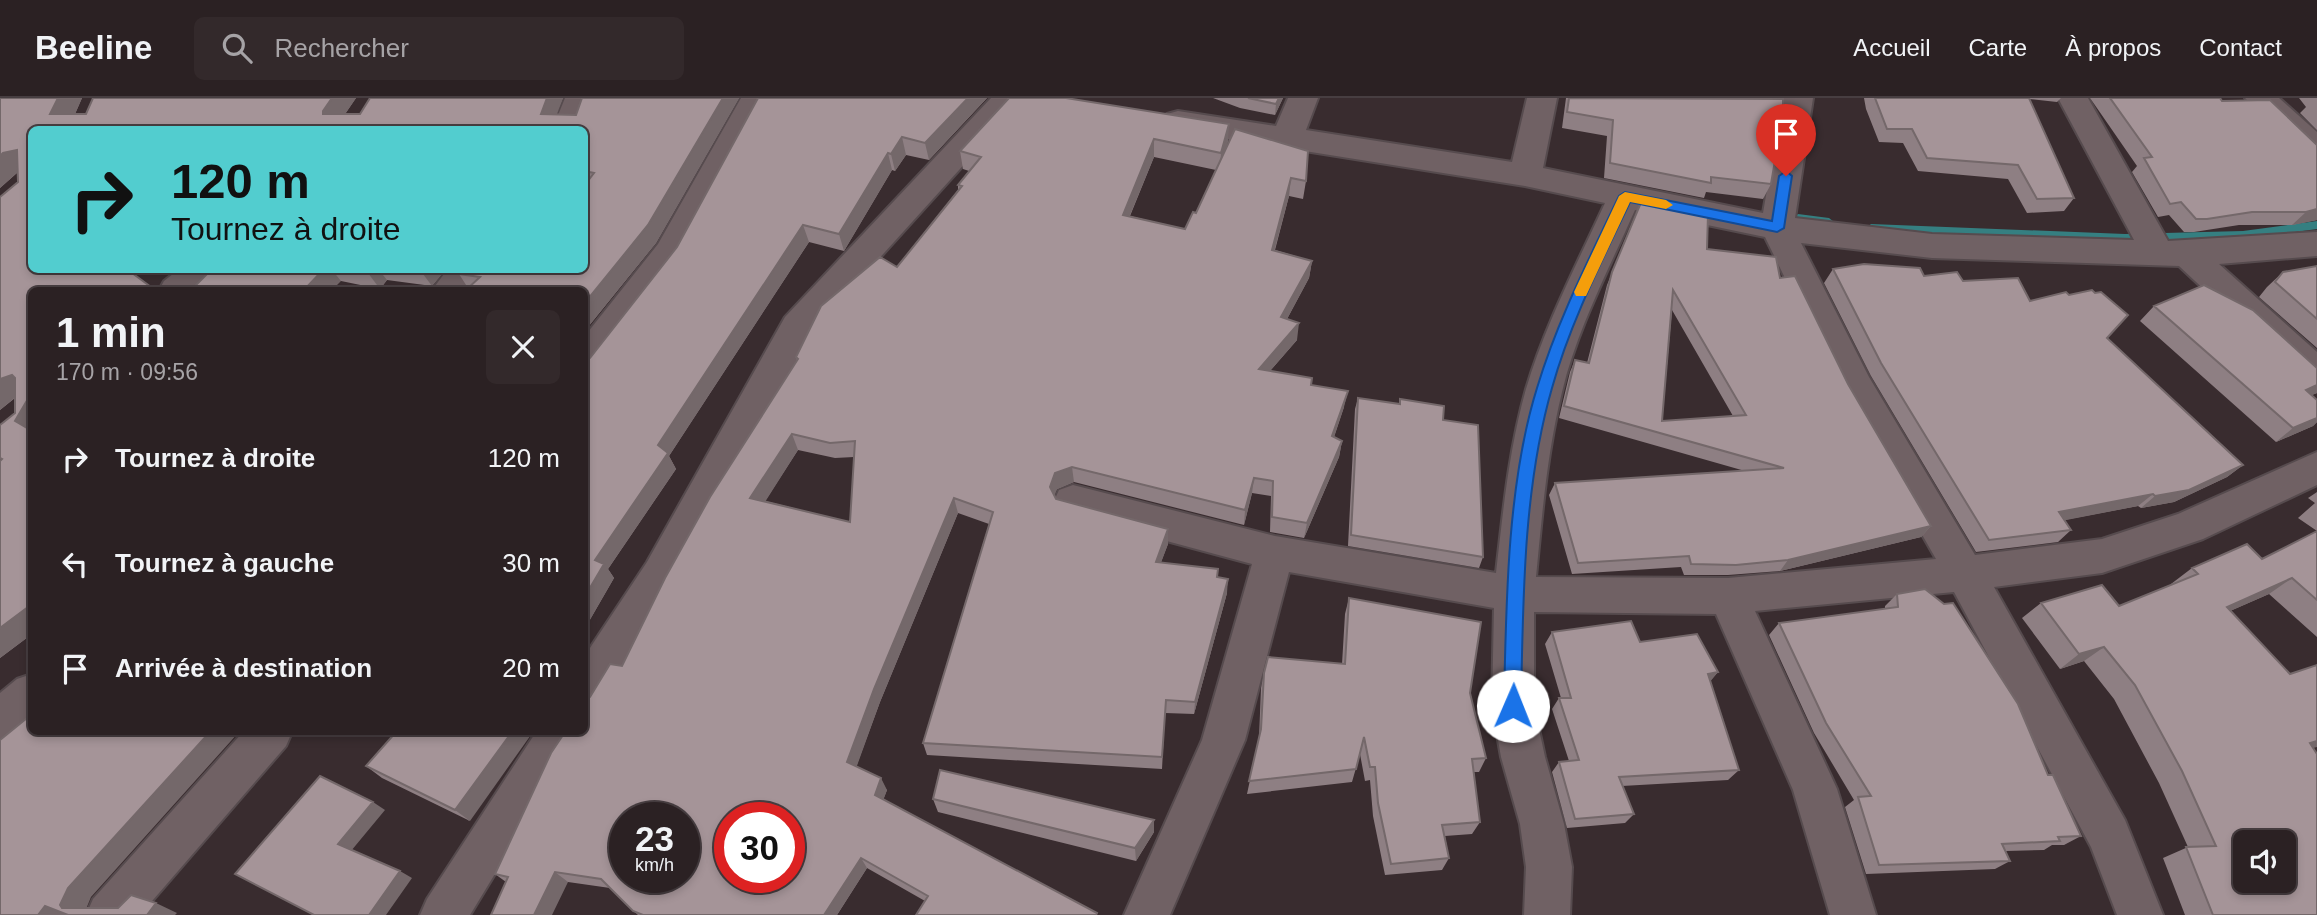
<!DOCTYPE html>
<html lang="fr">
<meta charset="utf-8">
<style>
:root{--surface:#2b2123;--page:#33292b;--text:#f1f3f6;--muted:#a6a3a6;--line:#473e41}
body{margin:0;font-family:Helvetica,sans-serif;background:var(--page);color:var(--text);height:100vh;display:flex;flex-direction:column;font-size:26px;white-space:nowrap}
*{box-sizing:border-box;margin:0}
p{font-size:23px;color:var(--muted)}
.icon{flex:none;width:38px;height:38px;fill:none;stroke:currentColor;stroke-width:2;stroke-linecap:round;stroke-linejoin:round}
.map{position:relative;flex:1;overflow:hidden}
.side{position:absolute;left:28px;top:189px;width:560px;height:448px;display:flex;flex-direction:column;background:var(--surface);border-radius:10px;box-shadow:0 4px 10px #0003,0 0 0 2px var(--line)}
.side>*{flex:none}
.banner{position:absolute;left:28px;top:28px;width:560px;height:147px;border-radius:10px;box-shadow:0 4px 10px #0003,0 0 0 2px var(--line);background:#52cdcf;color:#111;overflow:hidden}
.controls{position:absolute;left:2233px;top:732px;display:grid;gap:14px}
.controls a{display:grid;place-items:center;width:63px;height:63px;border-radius:10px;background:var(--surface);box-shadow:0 4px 10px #0003,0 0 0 2px var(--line);font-size:35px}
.speed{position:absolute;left:609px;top:704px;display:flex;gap:14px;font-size:35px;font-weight:700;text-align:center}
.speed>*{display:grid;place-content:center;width:91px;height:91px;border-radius:50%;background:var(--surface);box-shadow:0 4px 10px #0003,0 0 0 2px var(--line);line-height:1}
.speed small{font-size:18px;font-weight:400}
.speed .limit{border:10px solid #d22;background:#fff;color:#111}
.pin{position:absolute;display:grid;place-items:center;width:60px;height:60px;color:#fff;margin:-72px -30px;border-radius:50% 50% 50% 0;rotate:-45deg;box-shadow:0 0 7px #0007}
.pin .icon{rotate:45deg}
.me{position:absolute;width:77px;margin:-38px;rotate:1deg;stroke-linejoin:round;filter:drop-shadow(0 0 5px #0008)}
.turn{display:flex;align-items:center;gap:24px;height:147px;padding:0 28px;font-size:32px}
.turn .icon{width:91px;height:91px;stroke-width:2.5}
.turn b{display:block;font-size:49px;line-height:60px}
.round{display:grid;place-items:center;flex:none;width:74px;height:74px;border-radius:10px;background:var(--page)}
.overview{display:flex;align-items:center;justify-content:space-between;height:119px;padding:0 28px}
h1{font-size:42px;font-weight:800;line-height:52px}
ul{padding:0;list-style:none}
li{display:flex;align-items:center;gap:21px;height:105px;padding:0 28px}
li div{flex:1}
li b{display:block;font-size:26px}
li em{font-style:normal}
header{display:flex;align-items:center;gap:42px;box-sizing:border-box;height:98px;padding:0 35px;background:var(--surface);border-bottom:2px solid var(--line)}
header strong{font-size:33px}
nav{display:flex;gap:38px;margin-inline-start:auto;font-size:24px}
.search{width:490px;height:63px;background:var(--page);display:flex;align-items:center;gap:18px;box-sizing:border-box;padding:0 24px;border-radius:10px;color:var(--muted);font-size:26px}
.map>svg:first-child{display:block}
</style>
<header>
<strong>Beeline</strong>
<div class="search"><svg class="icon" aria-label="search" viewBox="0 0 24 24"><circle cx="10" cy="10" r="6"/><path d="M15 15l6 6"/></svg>Rechercher</div>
<nav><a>Accueil</a><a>Carte</a><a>À propos</a><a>Contact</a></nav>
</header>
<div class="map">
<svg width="2317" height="817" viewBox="0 0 2317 817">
<rect width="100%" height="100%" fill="#392c2f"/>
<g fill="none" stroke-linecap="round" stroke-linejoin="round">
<path fill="#357f81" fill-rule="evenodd" d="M1798,116L1829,120L1834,124L1829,128L1794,123L1793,120Z
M2317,123V131L2243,141L2125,144L1871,134L1866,130L1871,126L2125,136L2243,133Z"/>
<defs>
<path id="minor" d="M565,0H595L583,32H552Z
M741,0H771L682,164L597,275L584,279V239L658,146Z
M1288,0H1318L1306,32L1512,64L1527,0H1557L1543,70L1763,115L1783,0H1813L1795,120L1932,136L2134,142L2058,0H2088L2168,143L2317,134V158L2219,166L2317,254V289L2304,285L2179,168L1932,160L1801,145L1869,279L1975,457L2102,441L2178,416L2317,354V387L2203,441L2102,475L1994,489L2125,722L2163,817H2117L2091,749L1954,494L1755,513L1837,691L1876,817H1830L1793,692L1716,516L1534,514V608L1545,659L1564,726L1572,769L1570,817H1524L1526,769L1520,726L1501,659L1492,608L1494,510L1289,474L1245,642L1170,817H1124L1202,642L1252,466L1059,414L1054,403L1059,392L1073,387L1275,438L1496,475C1503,414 1509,351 1526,291C1545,227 1577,166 1605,105L1525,88L1178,33L1167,30L1163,23L1167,16L1178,13L1276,28ZM1635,112L1765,139L1842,297L1936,461L1728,480L1536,479C1542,417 1547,355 1562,294C1577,231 1609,171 1635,112Z
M2245,0H2279L2317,34V62L2306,59Z
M178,172H218C204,196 184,192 159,192L164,183Z
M447,172H483L468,192H432Z
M32,576V621L15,635L0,641V595L17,581Z
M243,634H292L286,648L140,817H86L93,801Z"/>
<path id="secondary" d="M991,0H1024L810,237L675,488L599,610L584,615V559L647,464L785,219Z
M536,634H581L470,817H420L427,801Z"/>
</defs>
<use href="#minor" stroke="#564b4e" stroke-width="4"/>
<use href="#secondary" stroke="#564b4e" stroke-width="4"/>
<use href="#minor" fill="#706164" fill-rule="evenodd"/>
<use href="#secondary" fill="#706164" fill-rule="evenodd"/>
</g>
<path fill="#8e7f83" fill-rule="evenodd" d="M0,0H82L75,16H86L93,0H356L345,16H360L370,0H563L556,16L576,17L582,0H739L656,145L584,234V192H466L468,190L459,176L463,172H584V32H32V172H128L155,192H32V536L0,560V363L2,361L0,360V327L15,315V300L0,312V99L18,84L17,75L0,90Z
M758,0H987L929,62L906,57L895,73L892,72L844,153L809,144L669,358L676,371L608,471L614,480L584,532L590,260L677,149Z
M1009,0L1228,43L1226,50L1306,83L1303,101L1289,98L1275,152L1312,163L1309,180L1287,221L1297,242L1270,273L1311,287L1344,309L1334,339L1342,343L1339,359L1304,440L1270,434L1271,398L1252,395L1244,427L1074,384L1057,391L1054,397L1056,401L1168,431V446L1161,464L1217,479L1227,495L1194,616L1165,615L1162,671L927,657L923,645L989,426L958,415L880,604L856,669L887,692L883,702L1097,815L925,803L867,770L837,817H638L610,790L568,784H506L495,776L590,599L622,568L797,263L796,259L897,169L958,92V87L969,73L963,71L960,53ZM1154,59L1216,72L1196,115L1185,131L1130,118ZM798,352L835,360L854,359L850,424L765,403Z
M1213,0H1283L1275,17L1240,10Z
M1566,0H1780L1771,86L1763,101L1706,94L1704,100L1604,80L1607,38L1562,30Z
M1864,0H2061L2057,4L2029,1L2074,100L2064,113L2027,115L2008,81L1918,73L1903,45L1879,44L1866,11Z
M2090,0H2220L2222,3L2317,47V122L2292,127H2239L2194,134H2184L2169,117L2158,119L2132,74L2137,68Z
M2299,0H2317V32L2300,15L2306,9Z
M1642,102L1707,151L1780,180L1848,286L1931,428L1921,439L1780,473L1728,477H1684L1681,469L1572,476L1549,397L1555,385L1745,373L1559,320L1570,274L1575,262L1587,265L1607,187ZM1672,212L1733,318L1662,323Z
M2317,168V250L2259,199L2267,189L2283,174Z
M1833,171L1924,178L1963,183L2030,203L2107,240L2243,367L2227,379L2174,404L2141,410L2138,408L2064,422L2071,432L2058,444L1976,454L1871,278L1824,185Z
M211,172H445L432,188L387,182L380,191L341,183Z
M2154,208L2317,270V295L2312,297L2317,302V324L2313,328L2276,344L2140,223Z
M1358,300L1399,306L1400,301L1443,322L1483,459L1479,470L1348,448L1355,311Z
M2317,394V539L2269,496L2230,513L2313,650L2317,817H2185L2163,760L2188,749L2159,685L2114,601L2084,563L2060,571L2022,520L2041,505L2119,508L2172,487L2171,486L2192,470L2262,461L2317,433L2298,420L2315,405L2308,400Z
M1897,496L2048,677L2081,738L2064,747H2052L2044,752L2006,753L2010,763L1995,771L1866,776L1845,709L1854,702L1814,635L1769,537L1779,525L1885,511V508Z
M1349,500L1470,595L1486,660L1479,674H1474L1480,724L1472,736L1445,738L1449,760L1442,772L1385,777L1373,718L1370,682L1365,683L1360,656L1352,684L1247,696L1259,640L1261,590L1264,575L1342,566L1345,516Z
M1552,534L1640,544L1718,574L1710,583L1739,672L1728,682L1622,688L1634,716L1625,725L1567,730L1552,674L1559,664L1569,663L1552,611L1559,600H1561L1545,546Z
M396,634L470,723L382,680L366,668Z
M933,701L1154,734L1136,763L938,714Z"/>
<path fill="#74686a" d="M58,0H82L68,32L50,16Z
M332,0H356L335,31L323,16V13Z
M547,0H563L551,32L541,16Z
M723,0H739L656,145L584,234V206Z
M968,0H987L929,62L925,45Z
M1279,0H1283L1275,17L1276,6Z
M1229,26L1228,43L1220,73L1221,55Z
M902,39L906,57L895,73L891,56Z
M1154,41V59L1123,134V117Z
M17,52L20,72L0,90V58L3,55Z
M888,55L892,72L844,153L839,136Z
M1291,80L1289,98L1270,169L1272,152Z
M2317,111V122L2292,127L2306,114Z
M803,127L809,144L669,358L676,371L608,471L614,480L584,532V500L595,462L658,347Z
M1312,163L1309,180L1279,236L1281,219Z
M323,172H332L341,183L332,192H304Z
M370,172H379L387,182L380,191L368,175Z
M420,172H445L432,188Z
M1299,225L1297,242L1257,288L1259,271Z
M12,277L31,293L18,297L0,312V281Z
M2317,287V295L2288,306L2306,292Z
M1348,293L1344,309L1329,354L1332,338Z
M32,294V336L15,323Z
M2317,320V324L2313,328L2276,344L2293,330Z
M792,336L798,352L758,415L750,400Z
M1342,343L1339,359L1304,440L1307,425Z
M2243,367L2227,379L2174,404L2141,410L2155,398Z
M1072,369L1074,384L1057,391L1052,404L1050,389L1055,375Z
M1254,380L1252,395L1244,427L1245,412Z
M2153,396L2138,408L2046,426L2059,414Z
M954,400L958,415L880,604L854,676L847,664L874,591Z
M1931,428L1921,439L1780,473L1788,462Z
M1168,431V446L1156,478V464Z
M2292,480L2269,496L2205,524L2227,509Z
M1228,481L1227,495L1194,616L1195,604Z
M32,506V536L0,560V530Z
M2104,549L2084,563L2060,571L2079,556Z
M1718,574L1709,585L1708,576Z
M210,634H239L91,799L84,816L62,810L60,807L68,790Z
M512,634H533L470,723L455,712Z
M2317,643V649L2284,658L2310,645Z
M881,680L887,692L881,708L875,697Z
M373,704L385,712L351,753L338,746Z
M1154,722V734L1136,763L1135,750Z
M861,760L867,770L837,817H824Z
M400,773L412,780L386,817H369Z
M555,774L568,784L552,817H534Z
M156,805L177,815L175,817H147Z
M45,808L68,817H38Z"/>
<path fill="#a59498" stroke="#74686a" stroke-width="2" fill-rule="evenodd" d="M0,0H58L50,16H86L93,0H332L323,13V16H360L370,0H547L541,16L576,17L582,0H723L648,127L584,206V192H466L480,179L459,176L463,172H584V88L594,75L584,73V32H32V172H128L155,192H32V294L15,323L32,333V506L0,530V363L2,361L0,360V327L15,315V280L12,277L0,281V99L18,84L17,52L3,55L0,58Z
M758,0H968L925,45L902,39L891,56L888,55L839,136L803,127L658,347L668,355L595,462L604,466L584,500V262L590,260L677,149Z
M1009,0H1066L1229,26L1221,55L1154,41L1123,117L1185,131L1193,114L1196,115L1235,31L1308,53L1306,83L1291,80L1272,152L1312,163L1281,219L1299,225L1259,271L1312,280L1311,287L1348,293L1332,338L1342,343L1307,425L1272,419L1273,383L1254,380L1245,412L1072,369L1055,375L1050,389L1056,401L1168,431L1156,464L1218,471L1217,479L1228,481L1195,604L1166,602L1162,659L923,645L993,414L954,400L874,591L847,664L881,680L875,697L1097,815L1096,817H916L928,798L861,760L824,817H643L633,813L601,781L555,774L534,817H491L508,779L495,776L551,655L565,634H584V601L590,599L610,566L622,568L665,480L710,399L798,261L796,259L821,208L880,159L897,169L962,88L958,87L981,59L960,53ZM792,336L830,345L855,343L850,424L750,400ZM625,719H684V779H625ZM730,719H789V779H730Z
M1248,0H1279L1276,6Z
M1569,0L1783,1V16L1771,86L1711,79V85L1610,65L1613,22L1567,14Z
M1875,0H2029L2074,100L2037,101L2018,67L1927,60L1912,31H1887Z
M2110,0H2220L2222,3L2270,2L2317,47V111L2306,114H2252L2207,121H2196L2181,104L2170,106L2144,60L2152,59Z
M1642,102L1708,116L1707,151L1776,159L1780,180L1795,178L1848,286L1931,428L1788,462L1736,467L1691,466L1689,458L1578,465L1555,385L1784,370L1564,308L1575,262L1589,265L1612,174ZM1673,192L1746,317L1662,323Z
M1864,166L1920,170L1924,178L1957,174L1963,183L2018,180L2030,203L2066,194L2069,197L2092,192L2095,195L2101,194L2128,217L2107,240L2243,367L2189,392L2155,398L2153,396L2059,414L2071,432L1989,442L1881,265L1833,171Z
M2317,168V221L2275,184L2283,174Z
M211,172H323L304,192H191Z
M353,172H370L368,175Z
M2204,187L2253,212L2317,270V287L2306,292L2317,302V320L2293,330L2154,208Z
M1358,300L1400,306V301L1444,308L1443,322L1478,327L1483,459L1351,437Z
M2317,433V502L2292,480L2227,509L2290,576L2317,567V643L2310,645L2317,656V817H2213L2186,749L2216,748L2182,673L2135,587L2104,549L2079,556L2041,505L2102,487L2119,508L2198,476L2192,470L2247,446L2262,461ZM2245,744H2284V782H2245Z
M1925,491L1944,506L1953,505L2018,606L2048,677H2053L2081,738L2058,739L2060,743L2002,746L2010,763L1879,767L1858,699L1871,698L1826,625L1779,525L1898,509L1897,496Z
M1349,500L1481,524L1470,595L1486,660L1472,661L1480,724L1442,727L1449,760L1391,766L1378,705L1375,669H1370L1364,639L1356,671L1249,683L1261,631L1264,575L1268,559L1345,566Z
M1631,523L1640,544L1697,536L1718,574L1708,576L1739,672L1619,679L1634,716L1575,721L1559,664L1579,662L1559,600H1571L1552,534Z
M32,616V634H210L68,790L60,807L62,810H118L131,797L156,805L147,817H68L45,808L38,817H0V642Z
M396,634H512L455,712L366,668Z
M940,672L1154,722L1135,750L933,701Z
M320,678L373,704L338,746L400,773L369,817H314L235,776Z"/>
<path fill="#1a73e8" stroke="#114b97" stroke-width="2" d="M1786,73L1792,78L1784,130L1777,134L1630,104C1601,165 1570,225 1552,290C1523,390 1523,504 1521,608L1519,613L1513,616L1506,613L1504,608C1506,507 1507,386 1537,290C1557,223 1589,161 1619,98L1625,94L1772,123L1779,78Z"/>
<path fill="#f59e0b" d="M1625,94L1666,102L1673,107L1666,111L1630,104L1586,198H1576L1574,194L1619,98Z"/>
</svg>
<div class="controls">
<a><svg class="icon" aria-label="sound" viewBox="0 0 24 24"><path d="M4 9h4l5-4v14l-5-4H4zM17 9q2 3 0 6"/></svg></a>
</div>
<div class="speed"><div>23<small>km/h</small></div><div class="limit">30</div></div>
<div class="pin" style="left:1786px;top:78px;background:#d93025"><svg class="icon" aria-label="arrive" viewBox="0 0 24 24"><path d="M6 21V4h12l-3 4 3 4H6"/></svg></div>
<svg class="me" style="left:1513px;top:608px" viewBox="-20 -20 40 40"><circle r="19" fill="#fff"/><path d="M0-13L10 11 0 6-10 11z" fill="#1a73e8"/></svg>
<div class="banner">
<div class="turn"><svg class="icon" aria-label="right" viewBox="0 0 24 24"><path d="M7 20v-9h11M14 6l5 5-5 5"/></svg><div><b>120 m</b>Tournez à droite</div></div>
</div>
<section class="side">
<div class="overview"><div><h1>1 min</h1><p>170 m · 09:56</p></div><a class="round"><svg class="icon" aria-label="close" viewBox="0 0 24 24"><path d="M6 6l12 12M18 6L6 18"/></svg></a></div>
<ul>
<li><svg class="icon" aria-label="right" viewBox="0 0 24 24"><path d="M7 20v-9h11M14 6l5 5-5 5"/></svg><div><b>Tournez à droite</b></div><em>120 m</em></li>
<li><svg class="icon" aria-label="left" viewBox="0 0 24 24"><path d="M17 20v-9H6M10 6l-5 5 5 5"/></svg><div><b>Tournez à gauche</b></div><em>30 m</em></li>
<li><svg class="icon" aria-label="arrive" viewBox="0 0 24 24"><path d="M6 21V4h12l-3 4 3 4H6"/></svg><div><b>Arrivée à destination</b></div><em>20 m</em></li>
</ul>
</section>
</div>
